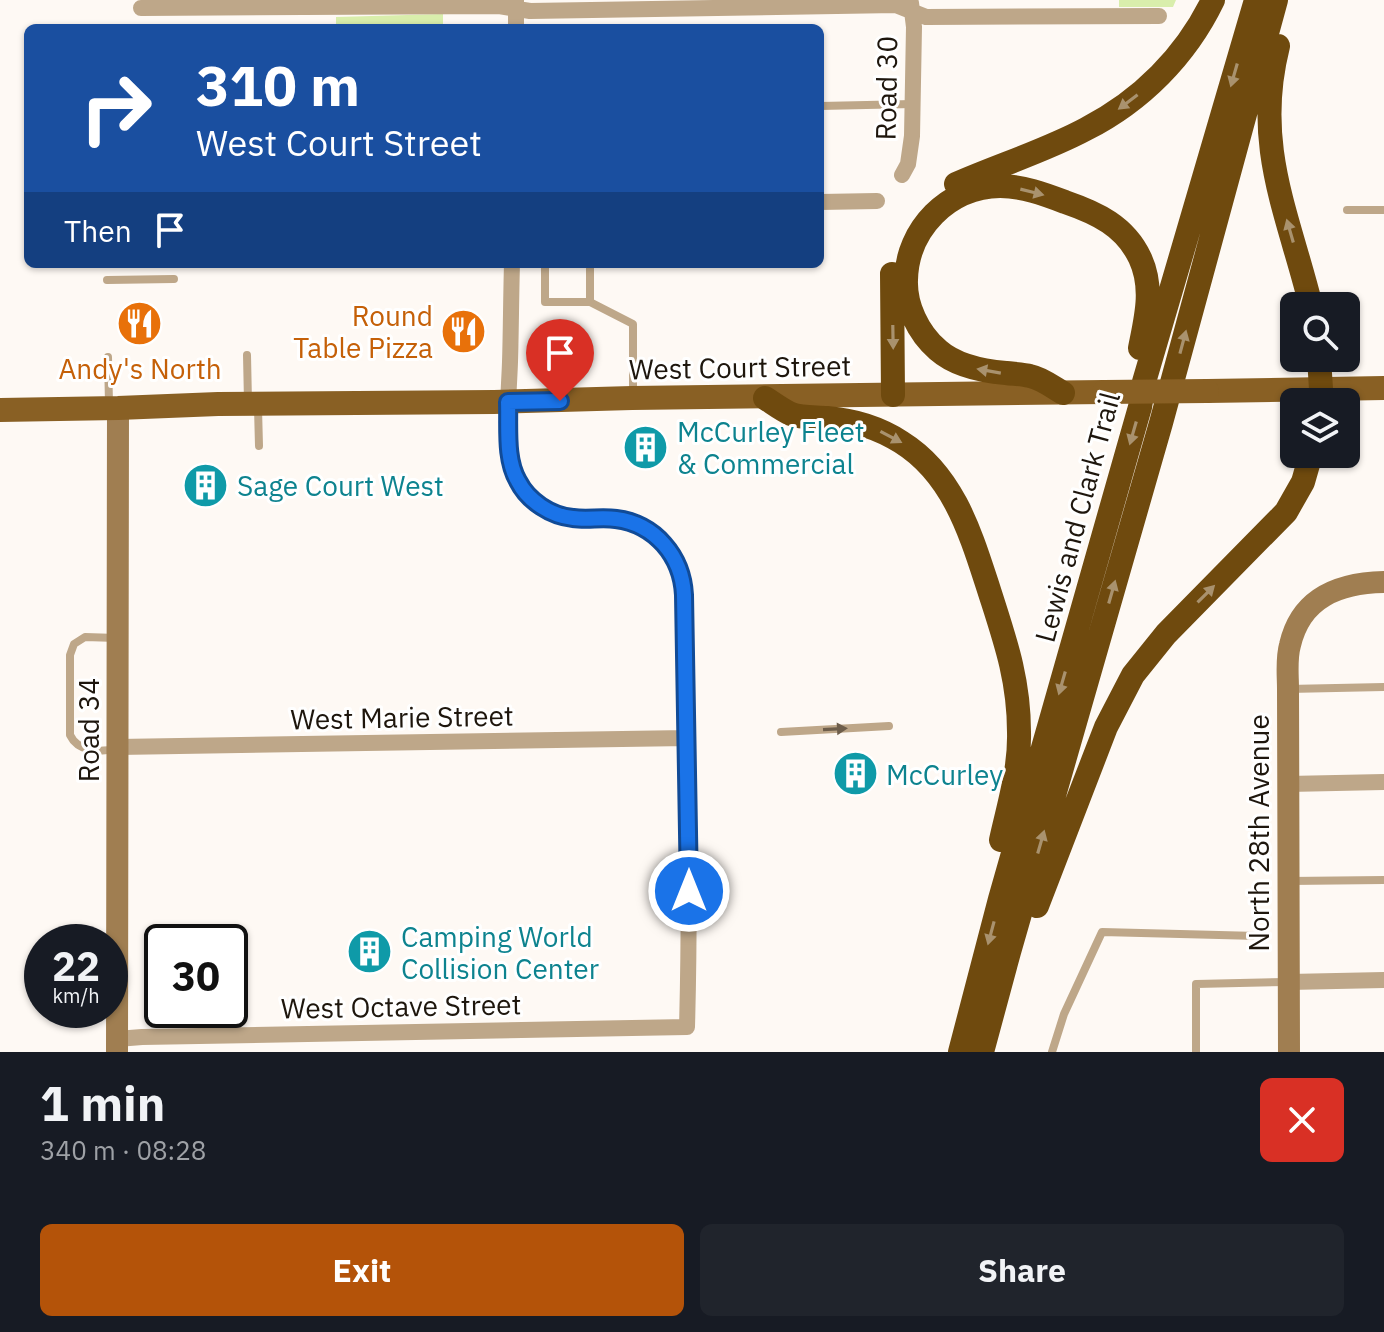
<!DOCTYPE html>
<meta charset="utf-8">
<style>
:root{--surface:#171b24;--page:#20242c;--text:#f1f3f6;--muted:#9ea1a6;--accent:#b45309}
body{margin:0;font-family:"IBM Plex Sans",sans-serif;background:var(--page);color:var(--text);height:100vh;display:flex;flex-direction:column;font-size:30px;white-space:nowrap}
*{box-sizing:border-box;margin:0}
p{font-size:26px;color:var(--muted)}
.icon{flex:none;width:44px;height:44px;fill:none;stroke:currentColor;stroke-width:2;stroke-linecap:round;stroke-linejoin:round}
.map{position:relative;height:1052px;overflow:hidden}
.sheet{display:flex;flex-direction:column;background:var(--surface);flex:1}
.sheet>*{flex:none}
.guide{position:absolute;left:24px;top:24px;width:800px;height:244px;border-radius:12px;box-shadow:0 2px 6px #0004;background:#1a4fa0;color:#fff;overflow:hidden}
.buttons{position:absolute;left:1280px;top:292px;display:grid;gap:16px}
.buttons a{display:grid;place-items:center;width:80px;height:80px;border-radius:12px;background:var(--surface);box-shadow:0 2px 6px #0004;font-size:40px}
.speed{position:absolute;left:24px;top:924px;display:flex;gap:16px;font-size:40px;font-weight:700;text-align:center}
.speed>*{display:grid;place-content:center;width:104px;height:104px;border-radius:50%;background:var(--surface);box-shadow:0 2px 6px #0004;line-height:1}
.speed small{font-size:20px;font-weight:400}
.speed .limit{border:4px solid #111;border-radius:12px;background:#fff;color:#111}
.pin{position:absolute;display:grid;place-items:center;width:68px;height:68px;color:#fff;margin:-82px -34px;border-radius:50% 50% 50% 0;rotate:-45deg;box-shadow:0 0 8px #0007}
.pin .icon{rotate:45deg}
.me{position:absolute;width:88px;margin:-44px;rotate:0deg;stroke-linejoin:round;filter:drop-shadow(0 0 6px #0008)}
.turn{display:flex;align-items:center;gap:28px;height:168px;padding:0 40px;font-size:36px}
.turn .icon{width:104px;height:104px;stroke-width:2.5}
.turn b{display:block;font-size:56px;line-height:68px}
.then{display:flex;align-items:center;height:76px;padding:0 40px;background:#0003;gap:16px;font-size:30px}
.round{display:grid;place-items:center;flex:none;width:84px;height:84px;border-radius:12px;background:var(--page)}
.headline{display:flex;align-items:center;justify-content:space-between;height:136px;padding:0 40px}
h1{font-size:48px;font-weight:700;line-height:60px}
.primary-button{display:flex;gap:16px;margin-top:auto;padding:16px 40px}
.primary-button a{flex:1;height:92px;border-radius:12px;background:var(--accent);color:#fff;font-size:32px;font-weight:700;line-height:92px;text-align:center}
.primary-button a+a{background:var(--page);color:var(--text)}
.map>svg:first-child{display:block}
</style>
<div class="map">
<svg width="1384" height="1052" viewBox="0 0 1384 1052">
<rect width="100%" height="100%" fill="#fef9f4"/>
<path fill="#d9eeac" d="M1119,0H1176L1173,7H1119Z
M443,14V28H336V17Z"/>
<g fill="none" stroke-linecap="round" stroke-linejoin="round">
<path stroke="#bea789" stroke-width="8" d="M820,106L913,104
M1347,210H1384
M545,264V302H590
M590,264V302L633,324V397
M107,280L174,279
M247,355L248,402
M108,357L109,404
M258,408L259,446
M1288,689L1384,687
M781,732L889,726
M117,748C100,753 78,752 70,735V655L74,644L85,637L117,638
M1289,881L1384,880
M1052,1052L1064,1014L1102,932L1258,936
M1196,1052V984L1287,982"/>
<path stroke="#bea789" stroke-width="16" d="M141,8L499,6L530,11L896,5L926,17L1159,16
M516,28V0
M902,175L908,164L912,136L914,27L911,3
M820,202L877,201
M118,747L687,738
M1288,784L1384,782
M1289,982L1384,980
M117,1039L142,1037L687,1027C691,883 687,739 684,595C682,557 656,525 617,519C603,517 589,519 574,518C552,516 531,503 519,484C502,456 509,395 510,362C511,330 511,297 512,264"/>
<path stroke="#a07e51" stroke-width="22" d="M117,1052L118,408
M1289,1052L1288,689C1288,675 1286,659 1290,645C1301,597 1339,583 1384,582"/>
<path stroke="#896024" stroke-width="24" d="M1207,391L1384,388
M0,410L118,408L218,404L494,402L632,398L1104,392"/>
<path stroke="#6f4a0e" stroke-width="24" d="M1278,46C1253,145 1288,213 1311,306
M956,184C999,165 1045,151 1086,129C1141,101 1186,56 1213,0
M892,274L893,395
M1319,358L1321,389L1320,402
M1063,393C1053,387 1041,378 1030,376C1023,374 1014,374 1006,373C982,371 956,366 938,350C918,333 905,305 906,280C907,229 948,187 1000,186C1022,186 1044,194 1065,202C1097,213 1125,226 1140,258C1154,288 1146,318 1140,348
M765,398C773,403 782,410 791,414C801,418 816,417 827,418C853,420 879,428 901,442C954,475 971,535 989,590C1005,640 1019,679 1019,732C1020,769 1009,804 1001,840
M1037,906L1106,727L1133,675L1166,634L1286,512L1303,482L1311,454
M960,1052L1000,899L1140,407L1144,382L1256,0
M982,1052L1009,952L1161,423L1276,0"/>
<path stroke="#896024" stroke-width="24" d="M1104,392L1207,391"/>
</g>
<defs><path id="oneway-solid" d="M-6-.8H1V-3.2L6.5 0L1 3.2V.8H-6Z" transform="scale(2)"/></defs>
<g fill="#a9926e">
<use href="#oneway-solid" transform="translate(1234 75) rotate(106)"/>
<use href="#oneway-solid" transform="translate(1128 102) rotate(143)"/>
<use href="#oneway-solid" transform="translate(1032 192) rotate(14)"/>
<use href="#oneway-solid" transform="translate(1290 231) rotate(-106)"/>
<use href="#oneway-solid" transform="translate(893 337) rotate(89)"/>
<use href="#oneway-solid" transform="translate(1183 342) rotate(-75)"/>
<use href="#oneway-solid" transform="translate(989 371) rotate(-170)"/>
<use href="#oneway-solid" transform="translate(1133 433) rotate(106)"/>
<use href="#oneway-solid" transform="translate(891 437) rotate(28)"/>
<use href="#oneway-solid" transform="translate(1112 592) rotate(-74)"/>
<use href="#oneway-solid" transform="translate(1206 594) rotate(-45)"/>
<use href="#oneway-solid" transform="translate(1062 683) rotate(106)"/>
<use href="#oneway-solid" transform="translate(1041 842) rotate(-74)"/>
<use href="#oneway-solid" transform="translate(991 933) rotate(105)"/>
</g>
<use fill="#6e5e4b" href="#oneway-solid" transform="translate(835 729) rotate(-3)"/>
<g fill="none" stroke-linecap="round" stroke-linejoin="round">
<defs>
<path id="route" d="M560,401L508,402C509,427 505,459 518,481C528,501 551,516 573,518C587,520 602,517 616,519C655,524 682,556 684,595L689,891"/>
</defs>
<use href="#route" stroke="#114b97" stroke-width="20"/>
<use href="#route" stroke="#1a73e8" stroke-width="14"/>
</g>
<defs>
<symbol id="restaurant-disc" viewBox="-11 -11 22 22"><circle r="9.5" fill="#e8710a" stroke="#fff"/><path d="M-5-6h1v4h1v-4h1v4h1v-4h1v5L-1.5 .5V6h-2V.5L-5-1ZM5-6V6H3V1.5H1.5Q1.5-4 5-6Z" fill="#fff"/></symbol>
<symbol id="building-disc" viewBox="-11 -11 22 22"><circle r="9.5" fill="#0f9aa8" stroke="#fff"/><path d="M-4-6H4V6H1V3H-1V6H-4ZM-2.5-4.3h1.7v1.8h-1.7ZM.8-4.3h1.7v1.8H.8ZM-2.5-1h1.7V.8h-1.7ZM.8-1h1.7V.8H.8Z" fill="#fff"/></symbol>
</defs>
<g fill-rule="evenodd">
<use href="#restaurant-disc" x="114" y="298" width="51" height="51"/>
<use href="#restaurant-disc" x="438" y="306" width="51" height="51"/>
<use href="#building-disc" x="620" y="422" width="51" height="51"/>
<use href="#building-disc" x="180" y="460" width="51" height="51"/>
<use href="#building-disc" x="830" y="748" width="51" height="51"/>
<use href="#building-disc" x="344" y="926" width="51" height="51"/>
</g>
<g text-anchor="middle" dominant-baseline="central" stroke-width="6" stroke-linejoin="round" paint-order="stroke">
<g font-size="28" fill="#1e160d" stroke="#fff">
<text transform="translate(886 88) rotate(-89)">Road 30</text>
<text transform="translate(740 367) rotate(-1)">West Court Street</text>
<text transform="translate(1077 517) rotate(-75)">Lewis and Clark Trail</text>
<text transform="translate(402 717) rotate(-1)">West Marie Street</text>
<text transform="translate(88 730) rotate(-90)">Road 34</text>
<text transform="translate(1258 833) rotate(-90)">North 28th Avenue</text>
<text transform="translate(401 1006) rotate(-1)">West Octave Street</text>
</g>
<g font-size="28" fill="#c56008" stroke="#fff" text-anchor="end">
<text x="433" y="315">Round<tspan x="433" dy="32">Table Pizza</tspan></text>
<text x="140" y="368" text-anchor="middle">Andy's North</text>
</g>
<g font-size="28" fill="#0d838f" stroke="#fff" text-anchor="start">
<text x="677" y="431">McCurley Fleet<tspan x="677" dy="32">&amp; Commercial</tspan></text>
<text x="237" y="485">Sage Court West</text>
<text x="886" y="774">McCurley</text>
<text x="401" y="936">Camping World<tspan x="401" dy="32">Collision Center</tspan></text>
</g>
</g>
</svg>
<div class="buttons">
<a><svg class="icon" aria-label="search" viewBox="0 0 24 24"><circle cx="10" cy="10" r="6"/><path d="M15 15l6 6"/></svg></a>
<a><svg class="icon" aria-label="layers" viewBox="0 0 24 24"><path d="M12 4l9 5-9 5-9-5zM3 14l9 5 9-5"/></svg></a>
</div>
<div class="speed"><div>22<small>km/h</small></div><div class="limit">30</div></div>
<div class="pin" style="left:560px;top:401px;background:#d93025"><svg class="icon" aria-label="arrive" viewBox="0 0 24 24"><path d="M6 21V4h12l-3 4 3 4H6"/></svg></div>
<svg class="me" style="left:689px;top:891px" viewBox="-20 -20 40 40"><circle r="17" fill="#1a73e8" stroke="#fff" stroke-width="3"/><path d="M0-11L8 9 0 5-8 9z" fill="#fff"/></svg>
<div class="guide">
<div class="turn"><svg class="icon" aria-label="right" viewBox="0 0 24 24"><path d="M7 20v-9h11M14 6l5 5-5 5"/></svg><div><b>310 m</b>West Court Street</div></div>
<div class="then">Then<svg class="icon" aria-label="arrive" viewBox="0 0 24 24"><path d="M6 21V4h12l-3 4 3 4H6"/></svg></div>
</div>
</div>
<section class="sheet">
<div class="headline"><div><h1>1 min</h1><p>340 m · 08:28</p></div><a class="round" style="background:#d93025;color:#fff"><svg class="icon" aria-label="close" viewBox="0 0 24 24"><path d="M6 6l12 12M18 6L6 18"/></svg></a></div>
<div class="primary-button"><a>Exit</a><a>Share</a></div>
</section>
